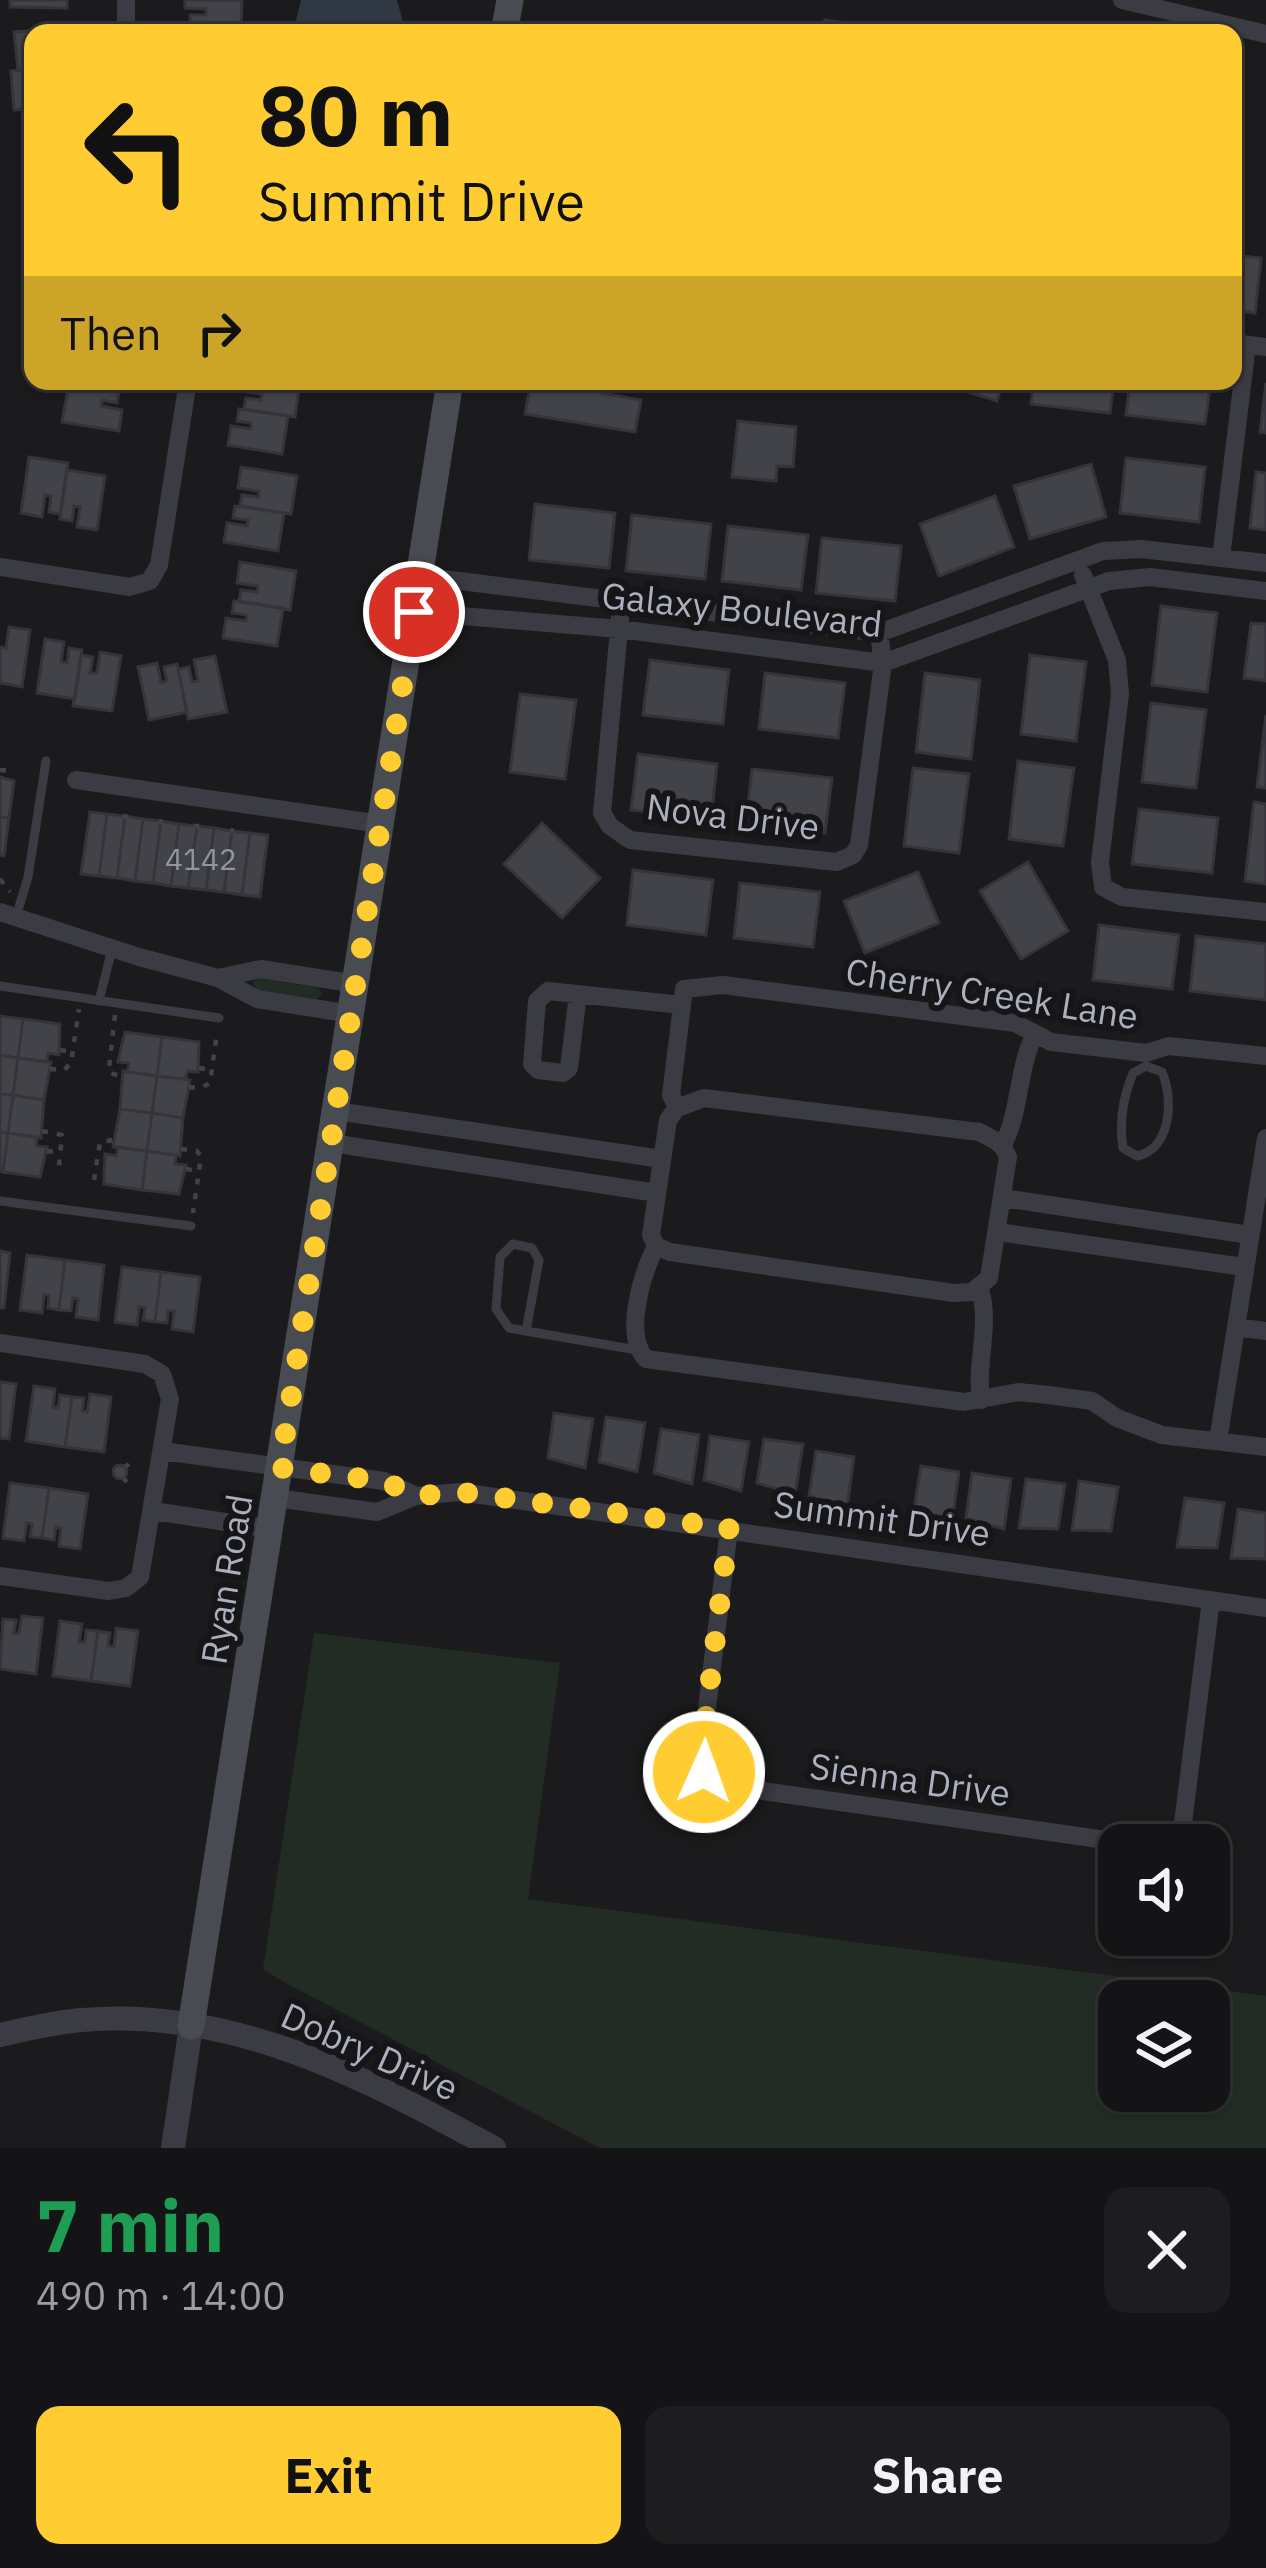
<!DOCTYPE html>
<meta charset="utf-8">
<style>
:root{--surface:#141416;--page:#1d1d1f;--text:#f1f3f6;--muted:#9d9ea1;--line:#333335;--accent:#ffcd31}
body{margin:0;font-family:"IBM Plex Sans",sans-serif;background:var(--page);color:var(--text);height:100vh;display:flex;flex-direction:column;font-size:45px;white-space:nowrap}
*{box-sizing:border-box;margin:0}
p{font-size:39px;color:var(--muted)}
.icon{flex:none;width:66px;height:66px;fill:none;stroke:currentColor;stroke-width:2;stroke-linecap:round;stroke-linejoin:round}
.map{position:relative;height:2148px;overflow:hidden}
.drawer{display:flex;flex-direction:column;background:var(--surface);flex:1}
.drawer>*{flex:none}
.top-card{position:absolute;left:24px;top:24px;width:1218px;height:366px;border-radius:24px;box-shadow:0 3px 9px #0004,0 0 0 3px var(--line);background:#ffcd31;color:#111;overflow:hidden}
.buttons{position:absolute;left:1098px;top:1824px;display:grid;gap:24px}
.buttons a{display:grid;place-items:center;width:132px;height:132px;border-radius:24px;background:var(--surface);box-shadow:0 3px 9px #0004,0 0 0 3px var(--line);font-size:60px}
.pin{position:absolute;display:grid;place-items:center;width:102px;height:102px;color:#fff;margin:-51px;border:6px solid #fff;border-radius:50%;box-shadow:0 3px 12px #0007}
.me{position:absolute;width:132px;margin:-66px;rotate:2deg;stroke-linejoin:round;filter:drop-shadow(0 0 9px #0008)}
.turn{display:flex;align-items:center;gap:42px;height:252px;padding:0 36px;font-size:54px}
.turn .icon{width:156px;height:156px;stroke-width:2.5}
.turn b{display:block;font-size:84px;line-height:102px}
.then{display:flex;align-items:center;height:114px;padding:0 36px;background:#0003;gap:24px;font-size:45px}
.round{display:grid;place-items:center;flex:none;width:126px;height:126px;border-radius:24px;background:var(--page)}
.head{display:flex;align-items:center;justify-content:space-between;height:204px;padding:0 36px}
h1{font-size:72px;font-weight:800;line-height:90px;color:#1e9e55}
.cta{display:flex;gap:24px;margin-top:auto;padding:24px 36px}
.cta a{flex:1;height:138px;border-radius:24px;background:var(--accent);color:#111;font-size:48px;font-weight:800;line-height:138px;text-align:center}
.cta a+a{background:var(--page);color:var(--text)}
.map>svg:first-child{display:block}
</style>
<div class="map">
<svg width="1266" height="2148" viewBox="0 0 1266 2148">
<rect width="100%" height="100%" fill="#1b1b1d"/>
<path fill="#222c24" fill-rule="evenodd" d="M259,978L319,988L322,994L317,999L257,990L252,983Z
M314,1633L560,1663L528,1899L1266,1996V2148H600L282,1981L263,1969ZM1209,2001V2091H1119V2001Z"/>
<path fill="#2f3843" d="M301,0H397L406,33H293Z"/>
<path fill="#424348" stroke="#35343a" stroke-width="3" d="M10,0H67V8L10,7Z
M185,0H242L241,29L190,26V15H206V9L185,8Z
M825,20L849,23L848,33H823Z
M184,26L234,28L233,33H184Z
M68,28L69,33H33V69L18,70L14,32Z
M33,69V108L14,110L11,71Z
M1233,255L1261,258L1255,313L1233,310Z
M76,381H126L124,392L75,384Z
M243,381H300L295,417L244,409L246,398L261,400L262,394L241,391Z
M531,381H603L601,393L641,400L635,432L525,414Z
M931,381H1003L997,401Z
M1034,381H1114L1110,413L1031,404Z
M1130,381H1211L1205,424L1126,415Z
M69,383L119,391L117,403L102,400L101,406L122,410L119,431L62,422Z
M1266,383V433L1260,432Z
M239,409L288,416L282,454L228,445L231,426L251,429V423L237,421Z
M738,421L796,427L793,467L777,466L776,481L732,477Z
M29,457L68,463L60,514L49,512L51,496L45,495L42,517L21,513Z
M1126,458L1205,467L1199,522L1120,513Z
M1091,464L1106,517L1030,539L1014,486Z
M241,467L297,476L291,514L240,506L242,495L258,497L259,491L238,488Z
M67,470L105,476L97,530L77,527L80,507L74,506L72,521L60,519Z
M1256,472L1266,473V530L1250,528Z
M995,496L1014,547L939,576L920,524Z
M535,504L615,513L609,568L529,560Z
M235,506L284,513L278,551L224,542L227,523L247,526L248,520L233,518Z
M632,515L711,524L705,579L626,571Z
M728,526L808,535L801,590L722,581Z
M822,538L901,546L895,601L816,593Z
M240,562L296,571L290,610L239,601L241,590L257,592L258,586L237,583Z
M234,601L283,608L277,646L223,638L226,618L246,621L247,615L232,613Z
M1161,606L1217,613L1207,692L1152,685Z
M1251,623L1266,624V681L1244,678Z
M9,627L30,630L22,687L0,683V647L6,648Z
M45,639L64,642L61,662L67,663L69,648L82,650L75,699L37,693Z
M100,652L121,656L112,711L73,706L81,655L93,657L90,673H97Z
M1030,655L1086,662L1076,741L1021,734Z
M215,656L227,712L188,719L178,669L189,667L192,682L198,681L194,660Z
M650,660L729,670L723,724L643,715Z
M157,663L161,683L167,681L164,667L177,664L187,712L149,720L138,667Z
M765,673L845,683L838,738L759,729Z
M925,673L980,680L971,759L916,752Z
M520,694L576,700L565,779L510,772Z
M1151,703L1206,710L1196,788L1142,782Z
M1266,715V788L1257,787Z
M638,754L717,764L711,818L631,810Z
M1018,761L1074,768L1063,846L1009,839Z
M913,768L969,774L959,853L904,846Z
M752,769L832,778L825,833L746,824Z
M0,777L14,781L9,818L0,817Z
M1254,802L1266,804V884L1245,881Z
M1139,809L1218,818L1212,873L1132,864Z
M90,812L107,814L99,876L81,874Z
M107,814L125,816L117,878L99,876Z
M125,816L143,819L135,881L117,878Z
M0,817L9,818L4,856L0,855Z
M143,819L161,821L153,883L135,881Z
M161,821L179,824L171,886L153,883Z
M542,823L600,878L562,918L504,864Z
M179,824L197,826L188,888L171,886Z
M197,826L214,828L206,890L188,888Z
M214,828L232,831L224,892L206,890Z
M232,831L250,833L242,895L224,892Z
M250,833L268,835L260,897L242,895Z
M1028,862L1068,931L1021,959L980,891Z
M633,870L713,880L706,935L627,925Z
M918,872L939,923L865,953L844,901Z
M740,883L820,892L813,947L734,938Z
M1099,925L1179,935L1172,989L1093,980Z
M1196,936L1266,944V1000L1190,991Z
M0,1016L23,1019L18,1058L0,1055Z
M23,1019L60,1024L59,1055L48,1053L47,1062L18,1058Z
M125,1032L162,1037L157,1076L128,1072L129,1063L118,1062Z
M162,1037L199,1042L198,1072L187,1071L186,1079L157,1076Z
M0,1055L18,1058L13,1095L0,1094Z
M18,1058L51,1062L44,1100L13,1095Z
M123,1071L157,1076L152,1113L120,1109Z
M157,1076L190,1080L183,1118L152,1113Z
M0,1094L13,1095L8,1133L0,1132Z
M13,1095L44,1100L41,1138L8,1133Z
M120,1109L152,1113L147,1151L113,1147Z
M152,1113L183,1118L180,1156L147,1151Z
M0,1132L8,1133L3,1172L0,1171Z
M8,1133L37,1137L36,1146L47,1147L40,1177L3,1172Z
M118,1147L147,1151L142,1190L104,1184L105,1154L117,1156Z
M147,1151L176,1155L175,1164L186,1165L179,1194L142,1190Z
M0,1251L10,1253L4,1308H0Z
M27,1255L65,1260L59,1310L48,1308L49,1295H44L42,1313L20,1310Z
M65,1260L104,1265L98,1320L76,1317L78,1299L73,1298L71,1311L59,1310Z
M122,1267L161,1272L155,1322L143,1320L145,1307H139L137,1325L115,1322Z
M161,1272L200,1277L193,1332L172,1329L174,1311H168L167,1323L155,1322Z
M0,1382L16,1384L9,1439L0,1438Z
M34,1386L55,1389L53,1407L58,1408L60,1395L72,1397L65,1447L26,1441Z
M90,1394L111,1397L104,1452L65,1447L72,1397L84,1398L82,1411L87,1412Z
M554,1413L593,1419L585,1468L548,1458Z
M606,1417L645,1423L637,1472L599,1462Z
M661,1429L699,1435L692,1484L654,1473Z
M710,1436L749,1442L741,1491L704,1480Z
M764,1439L803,1444L795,1494L757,1483Z
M816,1451L854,1457L847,1507L809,1496Z
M113 1472a7 7 0 1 1 14 0a7 7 0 1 1-14 0Z
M921,1466L959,1472L952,1521L914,1510Z
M972,1473L1011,1479L1004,1529L966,1518Z
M1026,1479L1065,1484L1058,1529L1019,1528Z
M1079,1481L1118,1487L1111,1531L1072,1530Z
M10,1483L49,1488L42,1538L30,1537L32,1524L27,1523L24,1541L3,1538Z
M49,1488L88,1494L80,1549L59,1546L61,1528L56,1527L54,1540L42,1538Z
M1185,1498L1224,1503L1217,1548L1177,1547Z
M1238,1509L1266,1513V1559L1231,1558Z
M22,1616L43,1618L36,1674L0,1669L3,1619L16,1620L14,1633H19Z
M60,1621L82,1624L79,1642H85L86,1630L98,1631L91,1681L53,1676Z
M116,1628L138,1631L130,1686L91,1681L98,1631L110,1633L108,1646L114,1647Z"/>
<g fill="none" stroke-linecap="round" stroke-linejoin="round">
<path stroke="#41434a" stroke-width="4.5" stroke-dasharray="6 9" stroke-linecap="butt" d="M0,770L13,771
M123,816L128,817
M159,821L163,822
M194,826H199
M230,830L234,831
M0,879L10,892
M115,1015L109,1068L110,1073L123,1077
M60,1050L73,1052
M199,1068L212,1070
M50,1069L64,1070L71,1063L79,1009
M189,1087L201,1088L210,1083L217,1032
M42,1131L62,1135L59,1166L62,1174
M181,1149L197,1151L201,1157L193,1213
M47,1151L61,1153
M186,1169L199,1171
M94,1180L100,1142L114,1140
M125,1467L129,1464
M123,1478L127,1482"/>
<path stroke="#3b3c43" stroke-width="9" d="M16,917L28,877L46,761
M0,986L219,1018
M99,1001L112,949
M1146,1066L1162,1072C1174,1100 1171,1149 1137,1156L1123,1148C1119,1123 1123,1097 1133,1073Z
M0,1201L191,1226
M526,1331L539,1260L532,1248L513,1244L500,1257L496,1309L509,1328L526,1331L637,1350"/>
<path stroke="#3b3c43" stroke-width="18" d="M126,0V33
M1122,0L1266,34
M1233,343L1266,347
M1221,558L1247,345
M0,567L130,587L150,581L159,565L188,381
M1083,575L1117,660L1120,694L1100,862L1103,887L1122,897L1266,912
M419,576L879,633L1103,551L1141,549L1266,563
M414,612L619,629L883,663L1109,581L1150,577L1266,591
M620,618L602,813L610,826L630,840L837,862L853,855L859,845L883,663L879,633
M76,780L381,824
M0,912L139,957L218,978
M578,994L569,1068L563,1073L538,1070L532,1064L537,1001L548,991L682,1005
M351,1014L257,999L218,978L261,969L356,984
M704,1098L979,1132C993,1139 1002,1142 1008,1157L989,1278L972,1292L954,1293L670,1252L656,1246L651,1235L668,1120L677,1108Z
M677,1108L671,1095L684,989L723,985L1015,1023L1051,1042L1146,1053L1169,1046L1266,1056
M336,1111L662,1159
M331,1143L657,1193
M1003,1145C1021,1110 1017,1069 1035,1034
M1003,1198L1250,1235
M998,1232L1244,1267
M656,1246C642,1274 623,1335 646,1359L964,1402L1018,1392L1049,1395L1092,1401L1117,1418L1162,1435L1266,1447
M979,1287C992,1322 975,1363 981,1400
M1236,1327L1266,1331
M0,1343L145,1364L162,1374L170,1399L140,1577L126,1588L109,1591L0,1576
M1218,1441L1266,1138
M162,1451L384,1481L416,1496
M276,1498L377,1512L416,1496L460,1492L1266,1608
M153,1511L271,1529
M729,1529L701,1757L704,1772L714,1784L1141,1845
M1164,1845L1173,1842L1182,1831L1211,1600"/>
<path stroke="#3b3c43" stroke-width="24" d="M0,2035C27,2029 55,2022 82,2020C234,2007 365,2078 494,2148
M173,2148L191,2026"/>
<path stroke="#494b53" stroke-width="27" d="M504,33L510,0
M191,2026L450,381"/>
</g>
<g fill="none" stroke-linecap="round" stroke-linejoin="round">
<path stroke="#ffcd31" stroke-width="21" stroke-dasharray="0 37.8" d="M414,612L280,1468L384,1481L416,1496L460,1492L729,1528L701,1757L704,1772"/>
</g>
<g text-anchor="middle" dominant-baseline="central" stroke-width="12" stroke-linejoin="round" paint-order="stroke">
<g font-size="30" fill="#9295a0">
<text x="201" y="858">4142</text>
</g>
<g font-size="36" fill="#acb0be" stroke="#161619">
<text transform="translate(742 609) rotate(6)">Galaxy Boulevard</text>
<text transform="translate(733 816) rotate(7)">Nova Drive</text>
<text transform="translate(992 993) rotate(9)">Cherry Creek Lane</text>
<text transform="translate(882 1518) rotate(8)">Summit Drive</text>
<text transform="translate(226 1579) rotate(-81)">Ryan Road</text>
<text transform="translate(910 1779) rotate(8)">Sienna Drive</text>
<text transform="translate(370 2051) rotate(24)">Dobry Drive</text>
</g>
</g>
</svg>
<div class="buttons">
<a><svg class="icon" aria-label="sound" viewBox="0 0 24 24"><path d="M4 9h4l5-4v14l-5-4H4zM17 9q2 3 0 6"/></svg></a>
<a><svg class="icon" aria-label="layers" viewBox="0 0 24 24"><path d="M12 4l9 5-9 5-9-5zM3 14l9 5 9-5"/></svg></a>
</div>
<div class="pin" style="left:414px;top:612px;background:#d93025"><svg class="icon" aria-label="arrive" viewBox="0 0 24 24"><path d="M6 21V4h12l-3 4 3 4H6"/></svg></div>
<svg class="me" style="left:704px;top:1772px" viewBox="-20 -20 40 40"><circle r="17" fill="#ffcd31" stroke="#fff" stroke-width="3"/><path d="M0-11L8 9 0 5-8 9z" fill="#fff"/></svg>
<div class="top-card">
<div class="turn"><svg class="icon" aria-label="left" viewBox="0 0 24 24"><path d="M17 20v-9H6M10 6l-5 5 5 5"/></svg><div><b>80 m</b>Summit Drive</div></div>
<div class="then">Then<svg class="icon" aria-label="right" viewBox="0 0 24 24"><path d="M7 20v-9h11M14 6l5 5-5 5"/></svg></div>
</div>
</div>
<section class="drawer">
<div class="head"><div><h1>7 min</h1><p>490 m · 14:00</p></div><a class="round"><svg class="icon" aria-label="close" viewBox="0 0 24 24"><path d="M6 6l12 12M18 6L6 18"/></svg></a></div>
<div class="cta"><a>Exit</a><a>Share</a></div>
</section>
